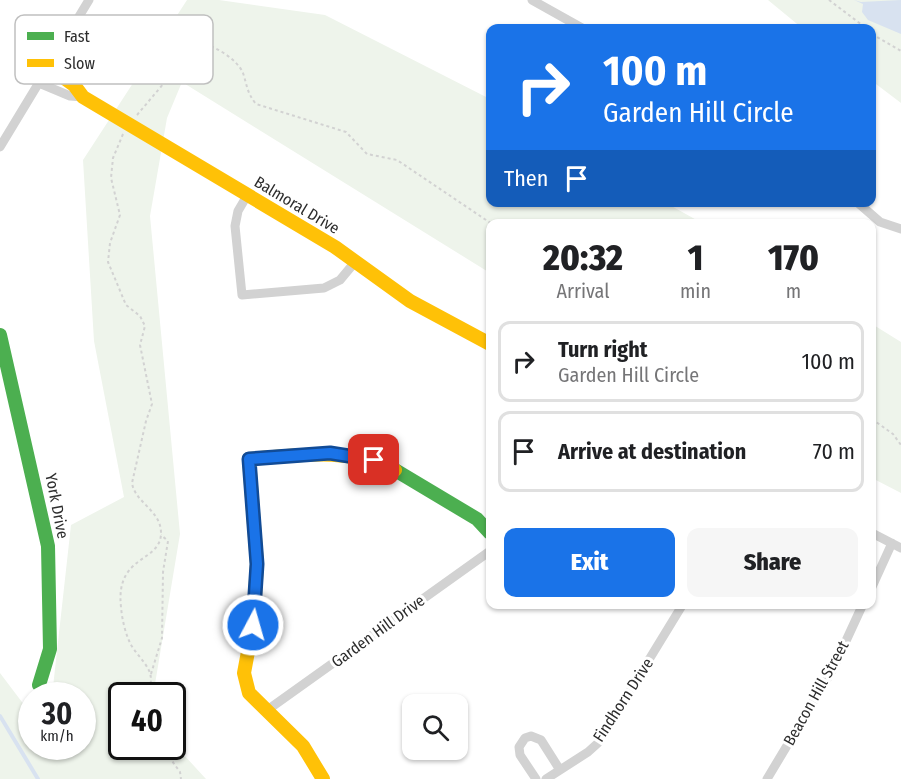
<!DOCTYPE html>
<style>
:root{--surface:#fff;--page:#f6f6f6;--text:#202124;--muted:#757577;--line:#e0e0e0;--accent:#1a73e8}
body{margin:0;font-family:"Fira Sans Condensed",sans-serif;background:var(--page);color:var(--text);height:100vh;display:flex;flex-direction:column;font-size:22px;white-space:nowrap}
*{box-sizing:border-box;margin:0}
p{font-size:20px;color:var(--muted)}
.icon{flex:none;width:33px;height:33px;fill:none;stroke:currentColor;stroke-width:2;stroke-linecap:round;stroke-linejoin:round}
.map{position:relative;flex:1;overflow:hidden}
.side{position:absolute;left:486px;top:219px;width:390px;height:390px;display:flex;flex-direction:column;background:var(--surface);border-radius:12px;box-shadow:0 2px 4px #0004}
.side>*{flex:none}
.top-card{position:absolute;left:486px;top:24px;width:390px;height:183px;border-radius:12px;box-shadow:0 2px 4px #0004;background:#1a73e8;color:#fff;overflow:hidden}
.buttons{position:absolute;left:402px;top:694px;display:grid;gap:12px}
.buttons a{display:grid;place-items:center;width:66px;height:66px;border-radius:12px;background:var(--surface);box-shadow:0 2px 4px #0004;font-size:30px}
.speed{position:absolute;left:18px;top:682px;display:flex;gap:12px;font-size:30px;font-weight:700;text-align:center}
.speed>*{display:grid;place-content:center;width:78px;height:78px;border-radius:50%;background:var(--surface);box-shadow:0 2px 4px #0004;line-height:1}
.speed small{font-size:15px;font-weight:400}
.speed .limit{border:3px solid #111;border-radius:9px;background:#fff;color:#111}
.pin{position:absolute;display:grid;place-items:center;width:51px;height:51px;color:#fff;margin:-26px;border-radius:12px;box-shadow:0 3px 9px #0006}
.me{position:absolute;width:66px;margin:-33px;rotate:6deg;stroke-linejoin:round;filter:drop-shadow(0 0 4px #0008)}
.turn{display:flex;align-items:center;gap:21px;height:126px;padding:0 18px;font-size:27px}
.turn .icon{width:78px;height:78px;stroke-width:2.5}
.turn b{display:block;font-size:42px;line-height:51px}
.then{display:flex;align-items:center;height:57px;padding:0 18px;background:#0003;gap:12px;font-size:22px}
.eta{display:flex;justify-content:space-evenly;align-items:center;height:102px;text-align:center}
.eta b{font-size:36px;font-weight:800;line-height:42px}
.cta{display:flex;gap:12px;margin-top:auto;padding:12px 18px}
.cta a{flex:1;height:69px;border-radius:12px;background:var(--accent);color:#fff;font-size:24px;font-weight:800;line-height:69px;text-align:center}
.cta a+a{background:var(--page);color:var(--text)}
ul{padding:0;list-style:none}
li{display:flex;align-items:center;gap:18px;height:81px;margin:0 12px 9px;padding:0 6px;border:3px solid var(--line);border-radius:12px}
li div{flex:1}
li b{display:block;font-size:22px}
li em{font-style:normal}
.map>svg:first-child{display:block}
</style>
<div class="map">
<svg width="901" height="779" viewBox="0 0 901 779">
<rect width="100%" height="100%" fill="#fff"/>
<path fill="#eef4eb" d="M187,0H219L325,15L490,99V202L666,203L702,223L490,224V273L182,82L167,118L150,216L180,534L153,696H122V747H172L173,743L206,779H0V673L31,714L32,747H82V696H52L71,525L124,497L94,341L83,160Z
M768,0H901V103L872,81V28H802Z
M872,324L901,342V493L872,478Z"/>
<path fill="#d8e2f0" d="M854,0L861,2L901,0V34L868,20L862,12L863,4Z"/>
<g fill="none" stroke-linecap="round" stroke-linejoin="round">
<path stroke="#d8e2f0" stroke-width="4" d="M0,716L38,779"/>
<path stroke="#d2d2d2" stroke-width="2" stroke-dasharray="3 3" stroke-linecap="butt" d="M829,0L866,28
M872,34L901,51
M137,115L170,76L185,53L201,43C215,46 237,59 243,73C247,85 247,93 256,104L346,132L367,154L397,160L492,224
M123,134L113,158L111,178L120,215L110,243L108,262L126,305L140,316L145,326L140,345L152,404L146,421L132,483C135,503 161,510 161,533C161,563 115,554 121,607C122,619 125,632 130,643C135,653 146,662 150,673C152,679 150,689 150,696
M872,419L893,434L901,445
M151,674L162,638L163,572L168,541L161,535
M162,747L180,772L181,779"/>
<path stroke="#d2d2d2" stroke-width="9" d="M532,0L582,28
M39,83L70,96L83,97
M0,147L89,0
M248,194L238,211L235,226L242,295L324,288L340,280L355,262
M857,202L880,222L901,229
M872,533L901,548
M872,587L892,543
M266,711L490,551
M536,779L520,755L519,747L525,738L531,736L541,740L560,770
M546,779L588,752L598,743L683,604
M767,779L833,669L863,604"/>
<path stroke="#4caf50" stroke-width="14" d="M0,335L48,546L50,649L39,685
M395,470L477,519L490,533"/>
<path stroke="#ffc107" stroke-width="14" d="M49,67L74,85L83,97L335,247L410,301L490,344
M323,779L303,746L249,693L244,673L253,625L257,564L249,459C299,455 348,447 395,470"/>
</g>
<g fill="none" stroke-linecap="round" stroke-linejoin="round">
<defs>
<path id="route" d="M253,625L257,564L249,459L330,453L374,460"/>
</defs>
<use href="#route" stroke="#114b97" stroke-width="15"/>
<use href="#route" stroke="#1a73e8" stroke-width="10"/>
</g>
<g text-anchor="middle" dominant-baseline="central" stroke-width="6" stroke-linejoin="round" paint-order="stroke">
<g font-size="16" fill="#2d2d2d" stroke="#fff">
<text transform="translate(297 205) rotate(31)">Balmoral Drive</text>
<text transform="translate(57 506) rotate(79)">York Drive</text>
<text transform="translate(378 631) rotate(-36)">Garden Hill Drive</text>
<text transform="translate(816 693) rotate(-61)">Beacon Hill Street</text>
<text transform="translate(623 700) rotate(-57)">Findhorn Drive</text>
</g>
</g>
<rect x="15" y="15" width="198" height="69" rx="9" fill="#fff" stroke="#c0c0c0" stroke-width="1.5"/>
<rect x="27" y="32" width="27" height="8" fill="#4caf50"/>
<rect x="27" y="59" width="27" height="8" fill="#ffc107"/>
<g font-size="16" fill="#2d2d2d">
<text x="64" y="42">Fast</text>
<text x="64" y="69">Slow</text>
</g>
</svg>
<div class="buttons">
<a><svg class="icon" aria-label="search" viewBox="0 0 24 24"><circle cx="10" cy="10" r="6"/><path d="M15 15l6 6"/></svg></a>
</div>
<div class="speed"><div>30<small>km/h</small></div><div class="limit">40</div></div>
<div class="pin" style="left:374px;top:460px;background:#d93025"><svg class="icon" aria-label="arrive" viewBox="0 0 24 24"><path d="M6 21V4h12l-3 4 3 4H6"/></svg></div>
<svg class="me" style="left:253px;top:625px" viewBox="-20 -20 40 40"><circle r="17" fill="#1a73e8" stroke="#fff" stroke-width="3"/><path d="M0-11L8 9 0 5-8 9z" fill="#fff"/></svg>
<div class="top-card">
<div class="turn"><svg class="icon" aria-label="right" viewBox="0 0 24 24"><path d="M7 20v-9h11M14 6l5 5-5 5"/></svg><div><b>100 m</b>Garden Hill Circle</div></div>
<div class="then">Then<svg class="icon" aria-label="arrive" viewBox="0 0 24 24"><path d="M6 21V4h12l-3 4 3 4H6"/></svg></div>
</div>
<section class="side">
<div class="eta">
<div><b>20:32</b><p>Arrival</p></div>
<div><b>1</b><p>min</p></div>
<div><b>170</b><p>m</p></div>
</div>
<ul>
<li><svg class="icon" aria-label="right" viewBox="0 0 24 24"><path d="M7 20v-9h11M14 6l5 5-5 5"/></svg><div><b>Turn right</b><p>Garden Hill Circle</p></div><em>100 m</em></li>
<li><svg class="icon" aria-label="arrive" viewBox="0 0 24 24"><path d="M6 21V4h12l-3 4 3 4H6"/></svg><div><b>Arrive at destination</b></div><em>70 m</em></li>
</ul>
<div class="cta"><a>Exit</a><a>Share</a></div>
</section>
</div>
